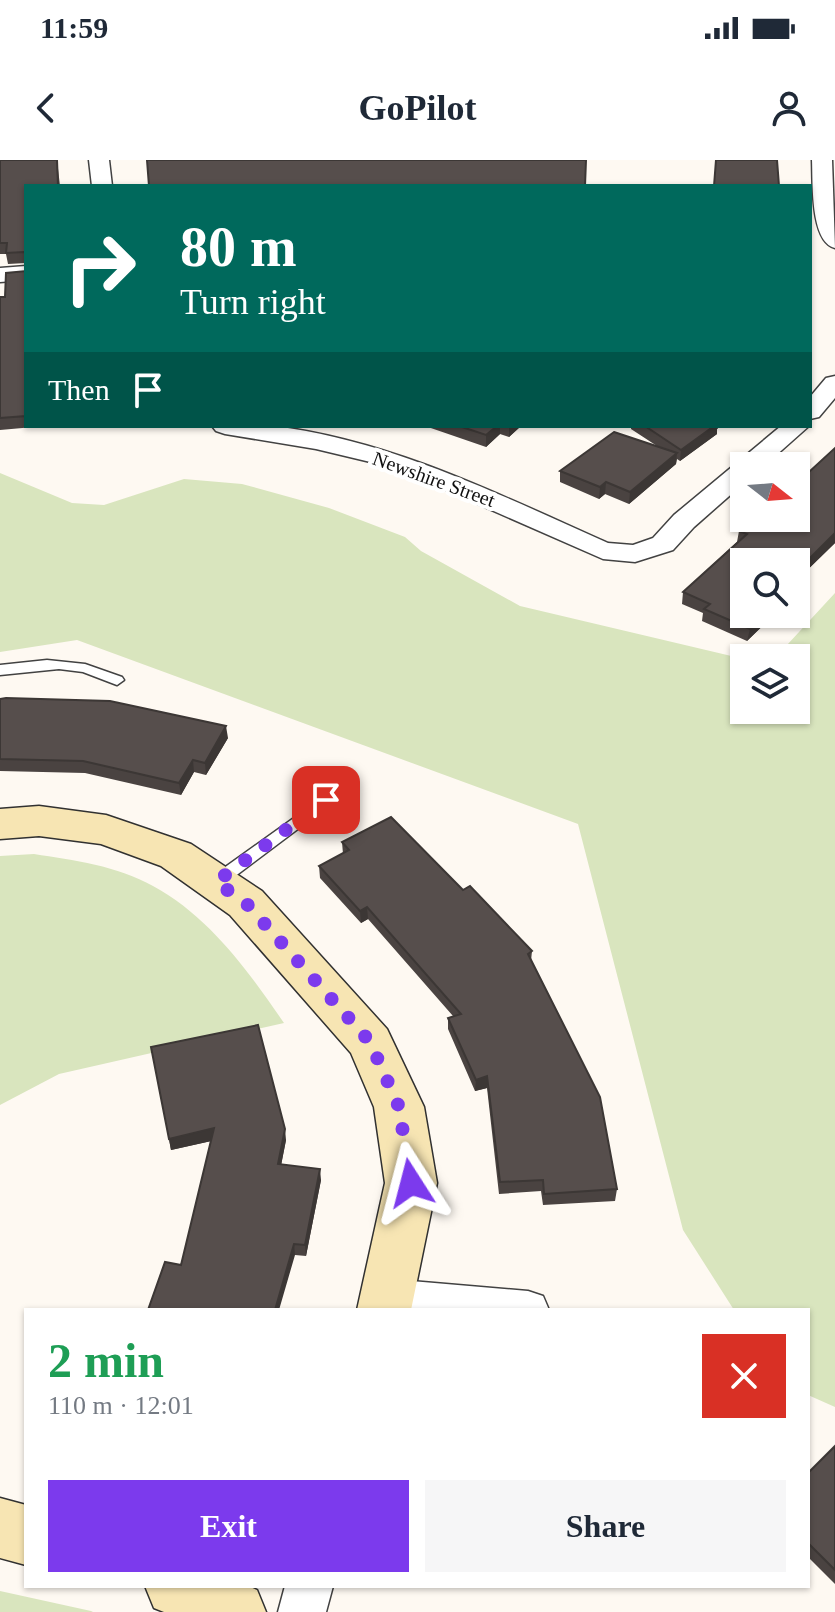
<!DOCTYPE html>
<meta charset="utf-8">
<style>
:root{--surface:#fff;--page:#f6f6f7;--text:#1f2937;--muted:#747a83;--accent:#7c3aed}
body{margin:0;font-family:Georgia,serif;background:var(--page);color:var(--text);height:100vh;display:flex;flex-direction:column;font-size:30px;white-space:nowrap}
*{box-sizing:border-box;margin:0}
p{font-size:26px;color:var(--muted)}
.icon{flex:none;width:44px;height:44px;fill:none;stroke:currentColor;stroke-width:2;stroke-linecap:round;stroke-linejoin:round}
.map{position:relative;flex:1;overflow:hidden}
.drawer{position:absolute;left:24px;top:1148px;width:786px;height:280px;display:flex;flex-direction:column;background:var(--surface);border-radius:0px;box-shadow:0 2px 6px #0004}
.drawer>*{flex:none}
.banner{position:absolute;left:24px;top:24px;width:788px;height:244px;border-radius:0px;box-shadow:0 2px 6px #0004;background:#00695c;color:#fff;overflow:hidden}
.needle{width:52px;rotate:107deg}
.tools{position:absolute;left:730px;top:292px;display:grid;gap:16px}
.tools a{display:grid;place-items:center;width:80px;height:80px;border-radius:0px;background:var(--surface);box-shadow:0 2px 6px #0004;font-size:40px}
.pin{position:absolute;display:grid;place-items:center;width:68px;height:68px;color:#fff;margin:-34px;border-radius:16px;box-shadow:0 4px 12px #0006}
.me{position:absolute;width:88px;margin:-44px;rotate:351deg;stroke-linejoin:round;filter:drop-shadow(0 0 6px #0008)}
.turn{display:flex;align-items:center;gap:28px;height:168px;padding:0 24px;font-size:36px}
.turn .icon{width:104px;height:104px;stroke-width:2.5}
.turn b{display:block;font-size:56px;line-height:68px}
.then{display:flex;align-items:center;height:76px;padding:0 24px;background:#0003;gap:16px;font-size:30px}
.round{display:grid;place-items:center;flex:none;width:84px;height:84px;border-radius:0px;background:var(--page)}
.head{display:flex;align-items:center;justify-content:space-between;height:136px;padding:0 24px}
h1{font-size:48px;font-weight:800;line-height:60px;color:#1e9e55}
.button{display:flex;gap:16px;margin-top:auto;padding:16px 24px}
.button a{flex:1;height:92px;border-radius:0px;background:var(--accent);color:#fff;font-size:32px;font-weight:800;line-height:92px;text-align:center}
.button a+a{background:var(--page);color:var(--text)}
.status{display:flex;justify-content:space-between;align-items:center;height:56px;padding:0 40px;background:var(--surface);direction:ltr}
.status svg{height:22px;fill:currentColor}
header{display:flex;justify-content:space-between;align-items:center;height:104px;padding:0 24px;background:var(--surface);font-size:36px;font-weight:800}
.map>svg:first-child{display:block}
</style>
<div class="status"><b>11:59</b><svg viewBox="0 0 49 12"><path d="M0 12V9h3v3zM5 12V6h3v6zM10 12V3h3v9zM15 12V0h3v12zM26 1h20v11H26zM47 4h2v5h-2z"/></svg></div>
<header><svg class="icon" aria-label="back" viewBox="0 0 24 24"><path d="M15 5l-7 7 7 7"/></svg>GoPilot<svg class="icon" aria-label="person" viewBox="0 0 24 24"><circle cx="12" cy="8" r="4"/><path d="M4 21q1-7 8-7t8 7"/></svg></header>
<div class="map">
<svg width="835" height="1452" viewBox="0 0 835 1452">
<rect width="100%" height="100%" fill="#fef9f2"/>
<path fill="#d9e5be" d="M0,313L72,343L104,345L184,319L242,324L329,348L405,377L421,391L520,446L744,499V550H796V498H775L835,433V1247L808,1235V1150H734L683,1070L578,664L77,480L0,492Z
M34,694C73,700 118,706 153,726C210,757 248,811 284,863L59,914L0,945V696Z
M0,1431L91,1451L93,1452H0Z"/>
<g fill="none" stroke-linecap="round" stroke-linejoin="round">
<defs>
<path id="lane" d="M47,500L85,504L122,517L124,520L117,525L83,512L59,509L0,515V505Z
M326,635L334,640L331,644L222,726H210L208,722L210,718Z"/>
<path id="street" d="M89,0H109L112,26H92Z
M812,0H832L835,88C810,82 813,21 812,0Z
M26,106V120L0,122V108Z
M835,216V238L819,257L810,259V237L826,218Z
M212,266C233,266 254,264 274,266C393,281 500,335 608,383L633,385L653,378L674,355L781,266H809L764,306H744V323L694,367L673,390L635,402L603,399L439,327L383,305L316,289L225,274L216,271Z
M388,1119L528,1131L543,1136L549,1150H373L367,1138L373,1125Z
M285,1426H333L326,1452H278Z"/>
<path id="secondary" d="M39,646L106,655L191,684L262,731L387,869L424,947L437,1023L411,1150H357L385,1023L374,947L351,893L230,755L161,706L101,684L39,676L0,679V649Z
M0,1338L26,1345V1405L0,1398Z
M145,1426H248L257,1430L266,1452H164L154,1448Z"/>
</defs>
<use href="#lane" stroke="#424242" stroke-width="3"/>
<use href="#street" stroke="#424242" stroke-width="3"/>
<use href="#secondary" stroke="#313131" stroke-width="3"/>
<use href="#lane" fill="#fff" fill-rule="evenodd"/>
<use href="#street" fill="#fff" fill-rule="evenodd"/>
<use href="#secondary" fill="#f7e5b3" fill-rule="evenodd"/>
</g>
<path fill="#4a4341" d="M0,0H57L60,26H26V103L8,104L6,94H0Z
M26,111V266H45L0,270V137H5Z
M425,266H521L509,277L500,274L486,287Z
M631,266H720L717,269V274L680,301L677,299L676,304L629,344L605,334L599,339L560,322V311L657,286L631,269Z
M796,358L835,383L796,421V402L744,454H775L747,481L702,461L703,453L682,444L683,432L737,382L739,371Z
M0,539L228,578L206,615L194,612L181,635L85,613L0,611Z
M342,682L463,730L532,791L531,801L617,1029L615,1041L543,1045L541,1031L499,1034L487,928L475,931L448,869V858L453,856L368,759L361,763L320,718L319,706L343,694Z
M151,887L286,980L281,1005L321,1020L306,1096L295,1095L181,1105L211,981L171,990Z
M835,1286V1424L808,1397V1313Z"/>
<path fill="#3c3735" d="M497,266H500V274L486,287V275Z
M509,266H521L509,277Z
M714,266H720L717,269V274L680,301L681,290Z
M677,293L676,304L629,344L630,332Z
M606,322L605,334L599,339L600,327Z
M835,373V383L796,421V412Z
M765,454H775L747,481L750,469Z
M226,566L228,578L206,615L205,603Z
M193,600L194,612L181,635L179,623Z
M367,747L368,759L361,763L360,751Z
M487,916V928L475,931L476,920Z
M214,968L216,980L171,990L169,979Z
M285,969L286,980L279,1016L278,1004Z
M320,1009L321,1020L306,1096L305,1085Z
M294,1084L295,1095L279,1150H275Z"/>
<path fill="#564e4c" stroke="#3c3735" stroke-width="2" d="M0,0H57L58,26H26V94L24,92L6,93L7,83H0Z
M147,0H586L585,26H149Z
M716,0H777L779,26H714Z
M26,111V256L0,258V137H5L6,113Z
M459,266H497L486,275Z
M645,266H714L681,290Z
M614,272L677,293L630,332L606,322L600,327L560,311Z
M835,288V373L796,412V402H744V454H765L750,469L704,449L710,444L683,432L747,374L739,371L752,358H796V324Z
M6,538L110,541L226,566L205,603L193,600L179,623L83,601L0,599V539Z
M391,657L463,730L470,726L532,791L528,794L600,937L617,1029L544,1034L543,1020L500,1022L487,916L476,920L448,858L461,854L367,747L360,751L319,706L349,690L342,682Z
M258,865L285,969L278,1004L320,1009L305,1085L294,1084L275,1150H148L165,1102L181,1105L214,968L169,979L151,887Z
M835,1286V1410L808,1383V1313Z"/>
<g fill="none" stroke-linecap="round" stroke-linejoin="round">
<path stroke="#7c3aed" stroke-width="14" stroke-dasharray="0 25.2" d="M326,640L216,722L246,743L370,882L399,947L411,1023"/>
</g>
<g text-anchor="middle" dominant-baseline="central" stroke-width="8" stroke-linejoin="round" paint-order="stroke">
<g font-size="20" fill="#0f0f0f" stroke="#fff">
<text transform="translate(434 319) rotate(20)">Newshire Street</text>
</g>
</g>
</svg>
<div class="tools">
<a><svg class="needle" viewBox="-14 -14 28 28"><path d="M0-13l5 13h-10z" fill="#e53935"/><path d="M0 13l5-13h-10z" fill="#747a83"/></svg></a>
<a><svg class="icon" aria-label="search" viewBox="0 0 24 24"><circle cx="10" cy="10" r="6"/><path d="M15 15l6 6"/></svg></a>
<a><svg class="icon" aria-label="layers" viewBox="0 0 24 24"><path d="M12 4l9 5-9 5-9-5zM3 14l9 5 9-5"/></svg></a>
</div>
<div class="pin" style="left:326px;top:640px;background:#d93025"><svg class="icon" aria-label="arrive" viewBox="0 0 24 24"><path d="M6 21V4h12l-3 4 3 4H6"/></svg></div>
<svg class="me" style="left:411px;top:1023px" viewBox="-20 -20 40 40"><path d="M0-17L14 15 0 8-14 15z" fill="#7c3aed" stroke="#fff" stroke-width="4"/></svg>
<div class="banner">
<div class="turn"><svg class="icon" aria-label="right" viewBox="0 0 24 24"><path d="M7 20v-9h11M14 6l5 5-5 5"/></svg><div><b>80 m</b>Turn right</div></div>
<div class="then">Then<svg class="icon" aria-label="arrive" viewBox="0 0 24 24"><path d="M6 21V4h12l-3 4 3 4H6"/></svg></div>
</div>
<section class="drawer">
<div class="head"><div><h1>2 min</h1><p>110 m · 12:01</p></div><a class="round" style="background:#d93025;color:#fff"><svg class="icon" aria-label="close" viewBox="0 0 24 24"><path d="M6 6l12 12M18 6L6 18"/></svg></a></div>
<div class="button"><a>Exit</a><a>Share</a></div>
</section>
</div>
